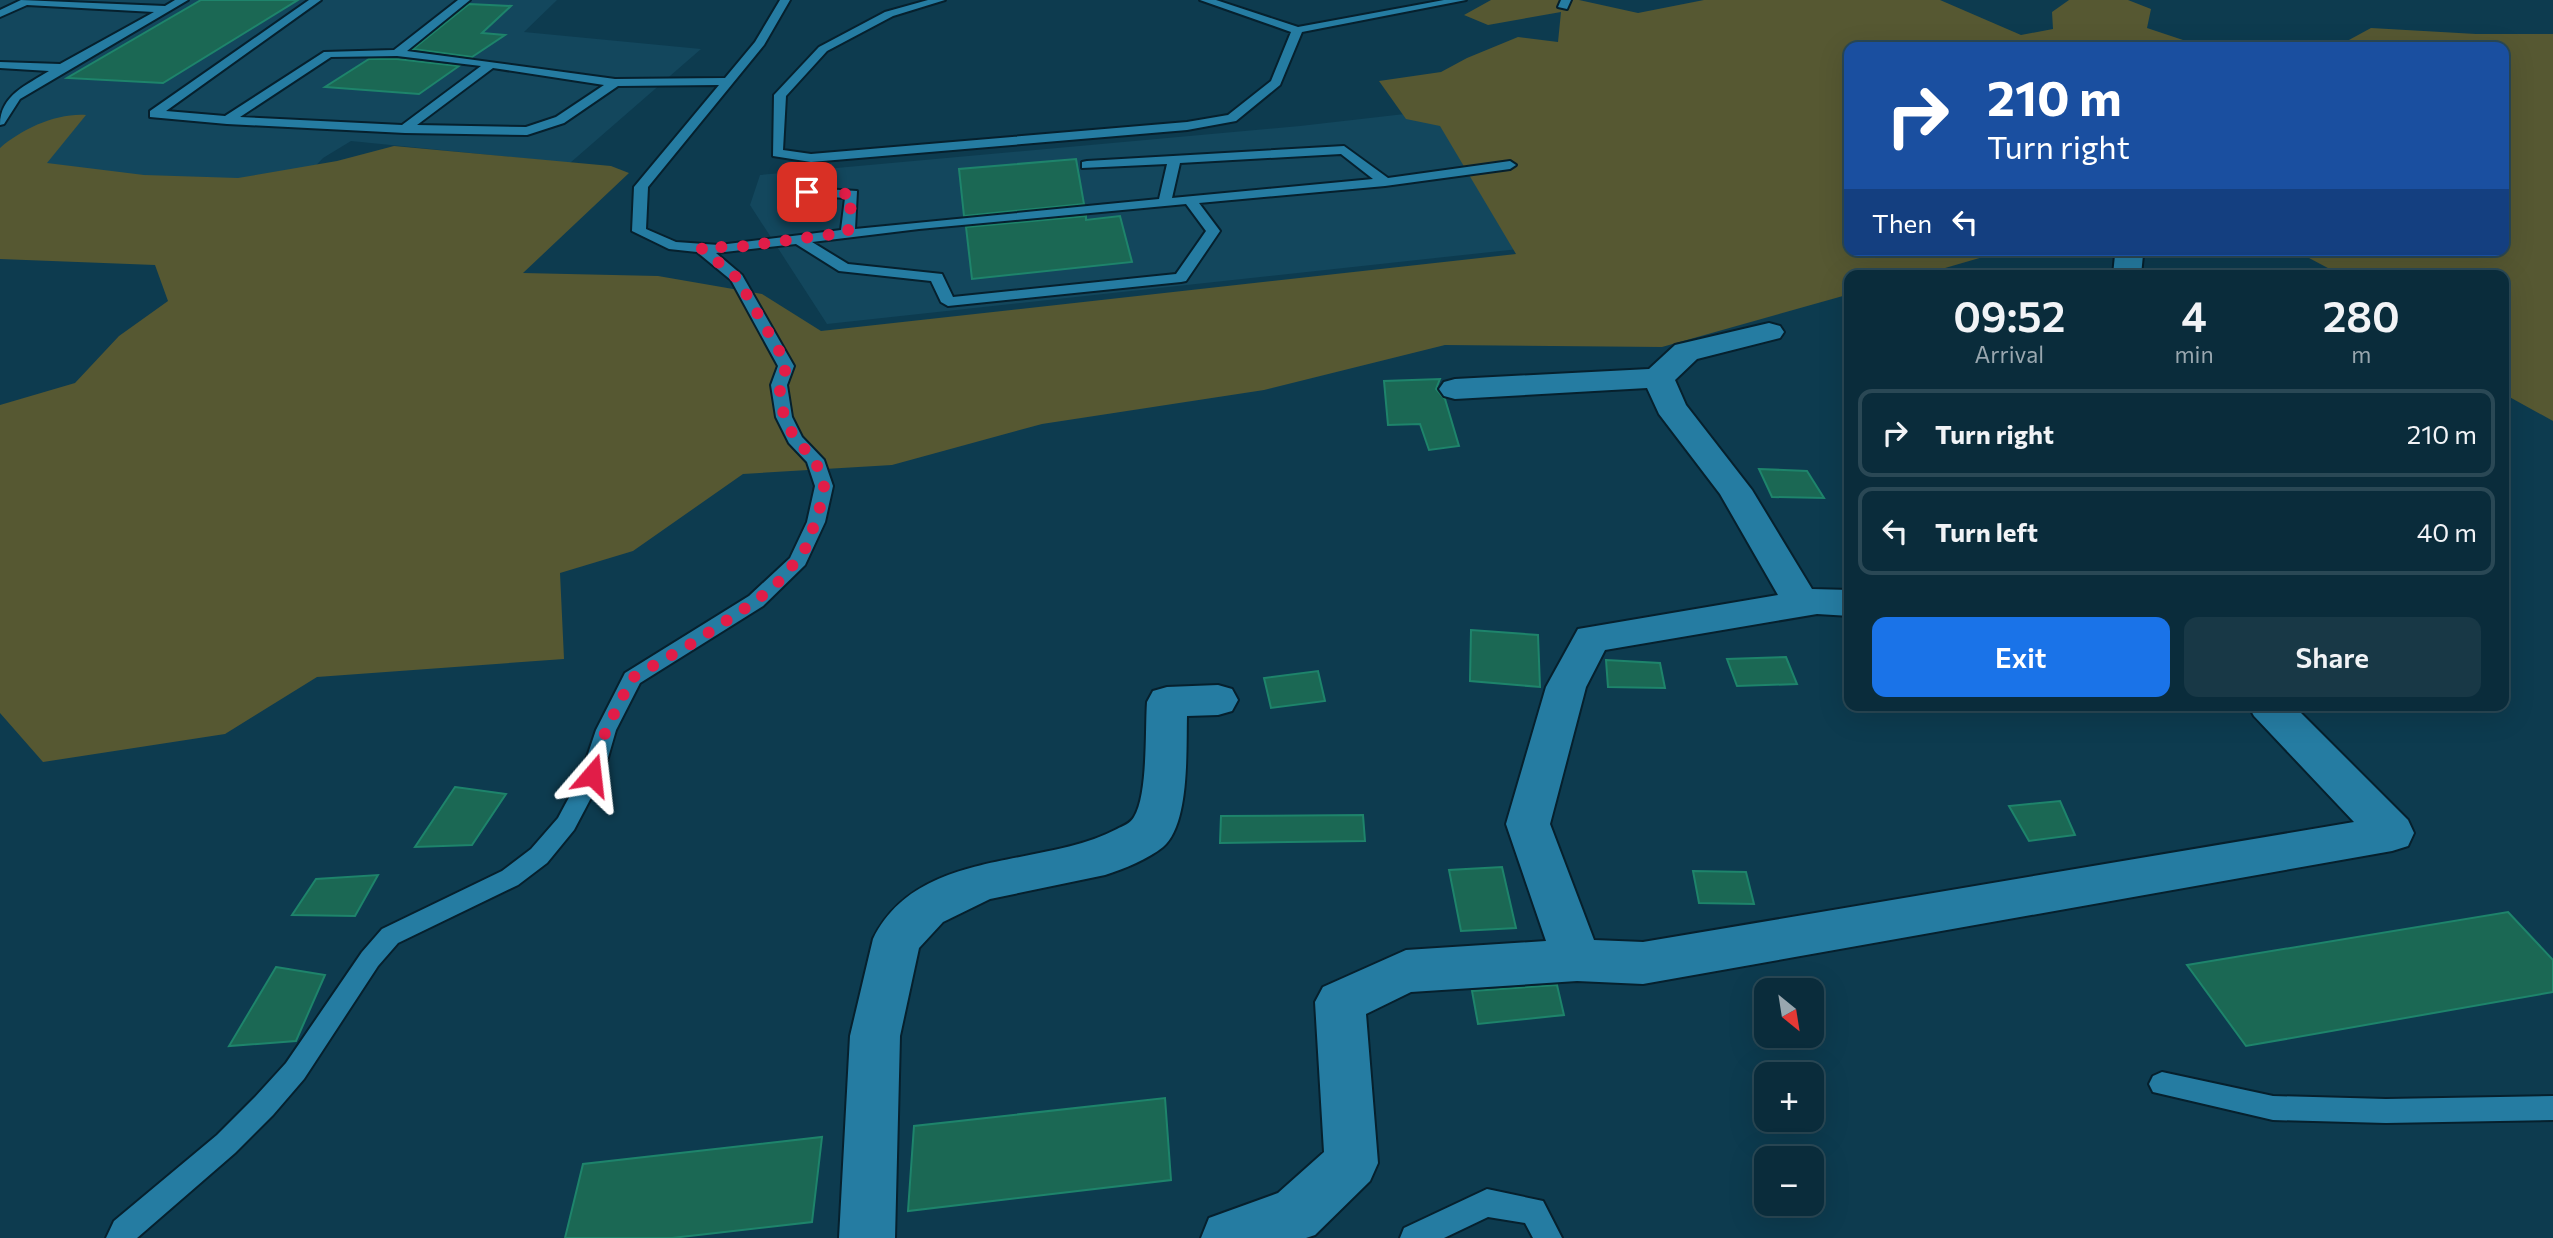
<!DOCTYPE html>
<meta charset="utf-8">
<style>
:root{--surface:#0a2c3b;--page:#183846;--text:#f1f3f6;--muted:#99a7af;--line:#2a4855;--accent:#1a73e8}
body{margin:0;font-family:Commissioner,sans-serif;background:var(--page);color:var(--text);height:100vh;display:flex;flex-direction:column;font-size:26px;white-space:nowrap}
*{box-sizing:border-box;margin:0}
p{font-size:23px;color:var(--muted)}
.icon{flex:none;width:38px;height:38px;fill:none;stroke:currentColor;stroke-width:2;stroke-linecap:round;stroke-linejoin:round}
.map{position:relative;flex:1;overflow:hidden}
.sheet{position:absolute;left:1844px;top:270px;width:665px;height:441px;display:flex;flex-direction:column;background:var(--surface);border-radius:14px;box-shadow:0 7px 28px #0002,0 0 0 2px var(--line)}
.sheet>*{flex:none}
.guide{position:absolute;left:1844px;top:42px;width:665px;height:214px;border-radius:14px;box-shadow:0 7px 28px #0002,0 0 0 2px var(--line);background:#1a4fa0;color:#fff;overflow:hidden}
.needle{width:46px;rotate:150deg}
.controls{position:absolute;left:1754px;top:978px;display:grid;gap:14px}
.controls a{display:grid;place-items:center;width:70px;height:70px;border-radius:14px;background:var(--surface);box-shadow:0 7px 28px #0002,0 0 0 2px var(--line);font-size:35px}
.pin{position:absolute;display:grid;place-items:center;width:60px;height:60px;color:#fff;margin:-30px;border-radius:14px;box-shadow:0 4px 10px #0006}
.me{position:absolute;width:77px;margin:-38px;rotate:17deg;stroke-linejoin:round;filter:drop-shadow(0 0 5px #0008)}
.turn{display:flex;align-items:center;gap:24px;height:147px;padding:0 28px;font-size:32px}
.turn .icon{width:91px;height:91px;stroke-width:2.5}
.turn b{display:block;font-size:49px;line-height:60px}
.then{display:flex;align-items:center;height:66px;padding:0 28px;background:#0003;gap:14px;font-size:26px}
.eta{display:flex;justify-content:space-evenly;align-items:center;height:119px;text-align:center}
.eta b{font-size:42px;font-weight:600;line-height:49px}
.button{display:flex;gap:14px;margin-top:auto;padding:14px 28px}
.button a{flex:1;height:80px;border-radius:14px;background:var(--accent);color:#fff;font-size:28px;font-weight:600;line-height:80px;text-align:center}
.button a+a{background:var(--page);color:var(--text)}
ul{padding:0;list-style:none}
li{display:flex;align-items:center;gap:21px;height:88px;margin:0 14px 10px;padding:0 14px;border:4px solid var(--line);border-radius:14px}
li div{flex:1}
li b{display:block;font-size:26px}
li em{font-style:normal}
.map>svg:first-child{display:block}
</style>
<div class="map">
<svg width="2553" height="1238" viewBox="0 0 2553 1238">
<rect width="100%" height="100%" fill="#0d3b4f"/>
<path fill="#13475d" d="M0,0H557L524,32L701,49L570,163L351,141L323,158L303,179L0,180Z
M1457,108L1546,246L827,324L750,205L760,175L1300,126Z"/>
<path fill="#565832" d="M1491,0H1579L1638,13L1704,0H1940L2021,35L2053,29L2052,12L2069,0H2128L2151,9L2147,28L2195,44V47H1850V250H2052L1983,257L1921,275H1850V294L1662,347L1445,345L1264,390L1042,424L892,465L743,474L633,551L560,573L564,659L317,677L225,734L43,762L0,713V405L75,383L119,336L168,301L155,265L0,259V148C22,129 56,113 86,115L47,163L144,175L238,178L337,161L394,146L611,166L629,173L523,273L658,276L762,294L821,331L1516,254L1440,126L1406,119L1379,81L1441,72L1467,58L1518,37L1558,42L1561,12L1488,25L1464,15Z
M2371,28L2476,34H2553V421L2504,394V275H2341L2294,250H2504V47H2253L2258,41L2336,47Z"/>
<path fill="#1b6854" stroke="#1e846b" stroke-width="2" d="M201,0H298L163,83L67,78Z
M469,4L511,6L482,33L505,35L472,57L413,49Z
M369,59H397L459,66L419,94L325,87Z
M1076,159L1084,204L964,216L959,169Z
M1086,216V220L1120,216L1132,262L972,279L966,227Z
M1440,379L1436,389L1445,399L1459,446L1429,450L1420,424L1388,425L1384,381Z
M1759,469L1807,471L1824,498L1772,497Z
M1471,630L1538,635L1540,687L1470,681Z
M1786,657L1797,684L1737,686L1727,659Z
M1606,660L1660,663L1665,688L1608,687Z
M1318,671L1325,701L1271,708L1264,678Z
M455,787L506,794L472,845L415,847Z
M2060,801L2075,835L2029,841L2009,806Z
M1363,815L1365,841L1220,843L1221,816Z
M1502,867L1516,928L1461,931L1449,870Z
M1693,871L1746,872L1754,904L1699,903Z
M378,875L355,916L292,915L316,879Z
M2508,912L2553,960V992L2246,1046L2187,965Z
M276,967L325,975L296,1041L229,1046Z
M1557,985L1564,1015L1478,1024L1472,991Z
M1165,1098L1171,1180L908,1211L914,1126Z
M822,1137L812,1222L672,1238H565L583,1164Z"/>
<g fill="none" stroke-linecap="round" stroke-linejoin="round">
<defs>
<path id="lane" d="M21,0L165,6L175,0H188L20,99L4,124L0,125C0,95 27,85 49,71L0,68V62L60,64L154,12L27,5L0,17V10Z
M309,0H321L166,111L225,116L324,52L394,50L458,0H470L407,51L615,79L725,78L755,42L780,0H790L764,45L648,187L646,229L676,242L719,245L841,230L845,198L802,195L800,192L807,188L857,191L855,229L1159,199L1167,164L1082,168V162L1087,161L1344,146L1388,178L1510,161L1516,165L1510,169L1385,186L1199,203L1220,231L1186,281L1181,282L948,306L941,302L931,281L839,271L796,244L716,253L742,275L794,366L787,385L792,417L802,437L824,460L833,486L825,522L805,565L763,606L640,683L616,730L603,775L574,830L547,863L518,885L398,943L378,966L304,1079L273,1115L235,1153L137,1238H106L114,1221L217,1135L255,1097L286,1063L362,952L382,929L502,871L531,849L558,818L581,775L596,730L625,673L749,596L790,558L807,522L815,486L807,462L789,443L776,417L771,385L778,366L731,280L697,252L669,249L632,231L634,187L719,85L618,86L564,123L527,135L405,133L227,124L150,117V111ZM397,56L481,66L402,125L240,117L331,57ZM493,68L604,85L556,117L526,127L417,125ZM1341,154L1373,179L1172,198L1180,163ZM1186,204L1206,231L1176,274L953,297L942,274L848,264L812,242L919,229Z
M928,0H945L893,16L827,51L786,96L783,150L811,154L1187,122L1228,115L1271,81L1291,32L1200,0H1216L1298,27L1444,0H1466L1302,32L1280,85L1236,121L1187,130L811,162L773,156L774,95L819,47L885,12Z
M1561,0H1571L1567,9L1558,7Z
M2162,1072L2273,1096L2386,1099L2553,1096V1120L2386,1123L2273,1120L2153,1092L2149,1084L2153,1076Z
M1487,1189L1543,1201L1562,1238H1533L1525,1223L1488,1217L1444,1238H1400L1404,1228Z"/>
<path id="street" d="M2118,250H2140L2143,255L2141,275H2113L2115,255Z
M1769,323L1780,326L1784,332L1780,338L1697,359L1675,380L1686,405L1752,490L1812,589L1850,590V616L1817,614L1605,650L1586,687L1550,824L1594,940L1643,942L2354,822L2254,716L2248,705H2293L2408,820L2414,833L2408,846L2392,851L1643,984L1577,981L1411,992L1366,1014L1378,1163L1370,1181L1315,1235L1306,1238H1201L1209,1218L1278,1193L1324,1152L1315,1002L1323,987L1406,950L1546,941L1506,824L1546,687L1578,629L1778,595L1720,494L1659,414L1647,388L1455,399L1444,396L1439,389L1444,382L1455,379L1649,369L1675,345Z
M1218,685L1232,689L1238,700L1232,711L1218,715L1187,716C1186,749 1190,824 1163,847C1148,859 1124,869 1105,875L990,899L943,922L919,948L900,1036L895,1238H839L850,1036L873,939C918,847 1042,869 1117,829C1123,826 1131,823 1134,817C1148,794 1145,732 1147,702L1153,691L1167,687Z"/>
</defs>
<use href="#lane" stroke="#06202d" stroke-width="4"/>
<use href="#street" stroke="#06202d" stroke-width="4"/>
<use href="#lane" fill="#257ca2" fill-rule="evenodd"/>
<use href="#street" fill="#257ca2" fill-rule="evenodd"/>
</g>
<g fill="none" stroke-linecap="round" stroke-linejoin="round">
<path stroke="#e11d48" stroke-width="12" stroke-dasharray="0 21.6" d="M592,775L606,730L632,678L696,641L756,601L783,578L807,546L822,501L824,486L815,460L795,439L784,417L779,385L785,371V361L737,278L701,248L746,246L848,232L852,194L807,192"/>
</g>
</svg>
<div class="controls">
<a><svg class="needle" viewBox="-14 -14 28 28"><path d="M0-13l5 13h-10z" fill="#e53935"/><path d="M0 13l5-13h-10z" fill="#99a7af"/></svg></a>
<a>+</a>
<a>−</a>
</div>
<div class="pin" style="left:807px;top:192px;background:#d93025"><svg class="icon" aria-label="arrive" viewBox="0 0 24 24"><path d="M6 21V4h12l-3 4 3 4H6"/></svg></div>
<svg class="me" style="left:592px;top:775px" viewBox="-20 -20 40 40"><path d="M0-17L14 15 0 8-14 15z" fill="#e11d48" stroke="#fff" stroke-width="4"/></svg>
<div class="guide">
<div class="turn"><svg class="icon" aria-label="right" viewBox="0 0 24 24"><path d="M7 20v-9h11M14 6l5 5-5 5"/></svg><div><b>210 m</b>Turn right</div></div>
<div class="then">Then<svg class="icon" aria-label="left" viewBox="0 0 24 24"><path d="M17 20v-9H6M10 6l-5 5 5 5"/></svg></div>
</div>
<section class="sheet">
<div class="eta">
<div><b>09:52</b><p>Arrival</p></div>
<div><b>4</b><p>min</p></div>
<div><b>280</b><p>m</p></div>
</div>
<ul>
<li><svg class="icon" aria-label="right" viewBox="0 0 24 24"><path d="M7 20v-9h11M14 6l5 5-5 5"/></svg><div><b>Turn right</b></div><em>210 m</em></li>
<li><svg class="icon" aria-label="left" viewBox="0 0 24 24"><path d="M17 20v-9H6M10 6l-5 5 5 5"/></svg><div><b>Turn left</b></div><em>40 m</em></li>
</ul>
<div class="button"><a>Exit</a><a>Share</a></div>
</section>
</div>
